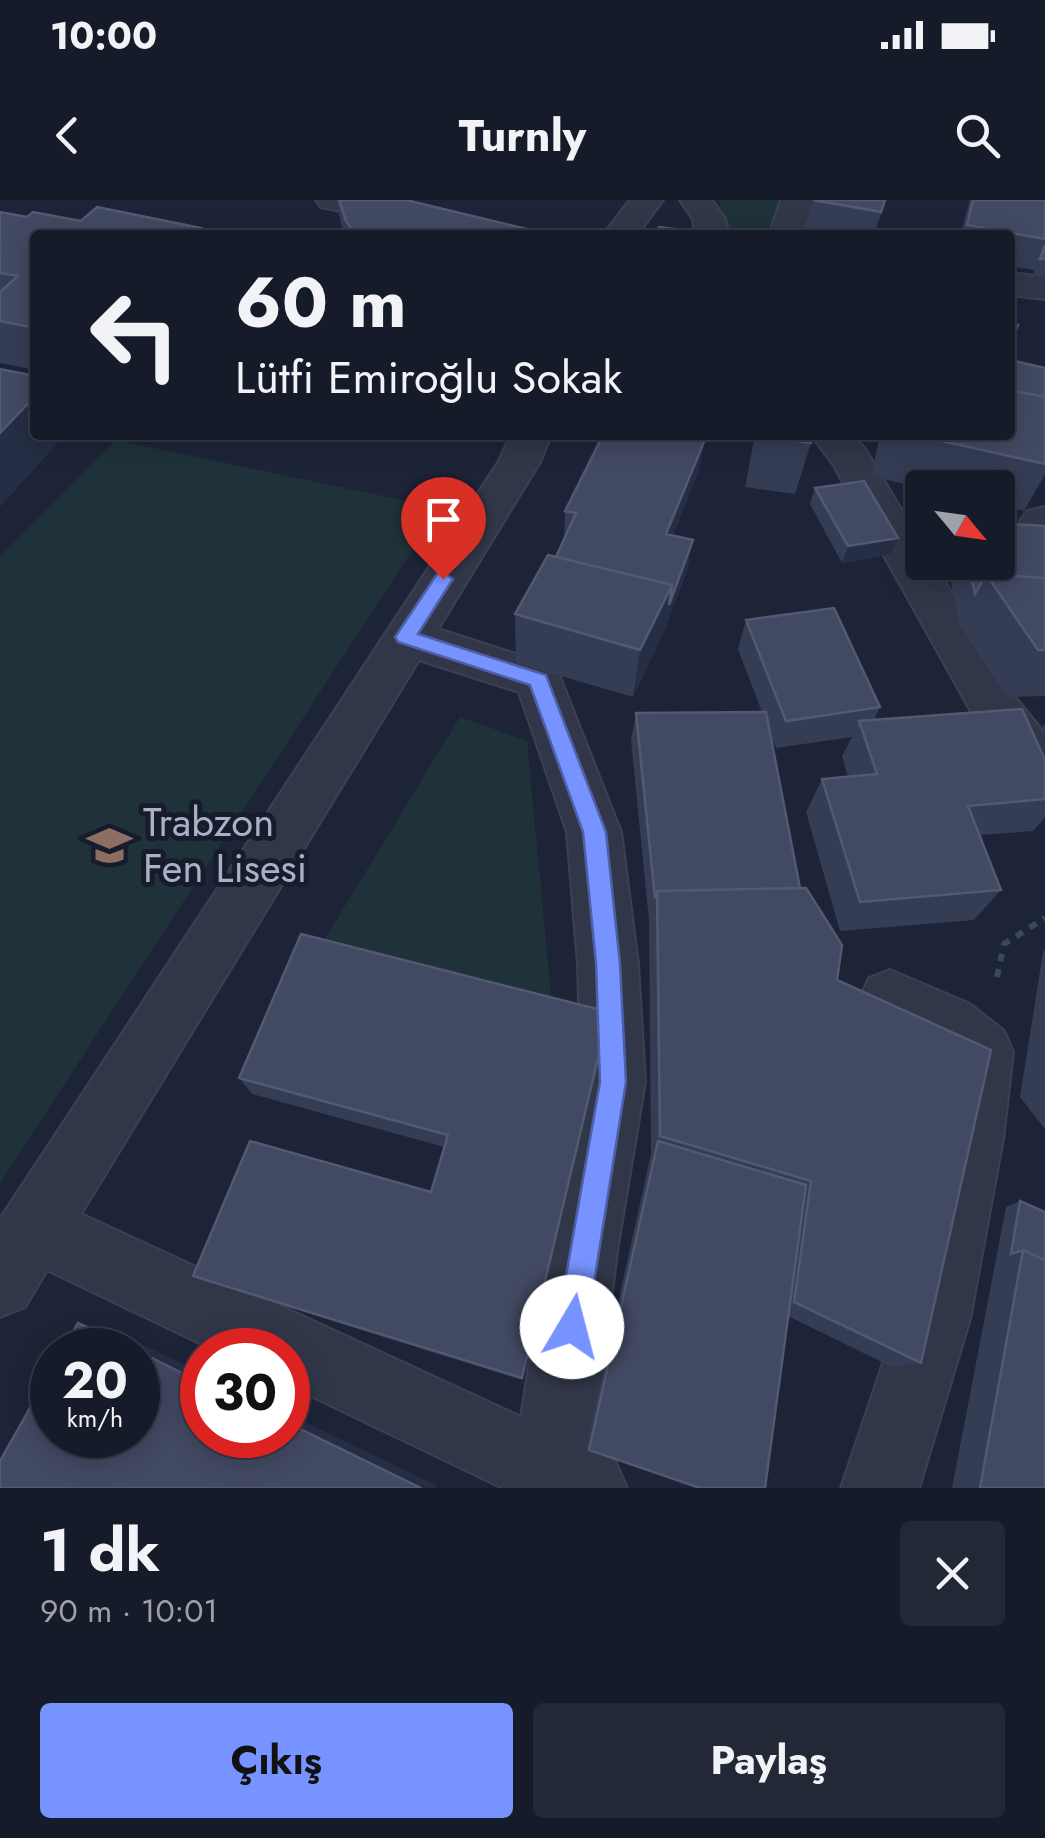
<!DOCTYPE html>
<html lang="tr">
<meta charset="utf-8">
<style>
:root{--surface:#161b2a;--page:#232836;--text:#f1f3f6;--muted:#9ea1a8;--line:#353947;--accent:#7793ff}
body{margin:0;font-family:Jost,sans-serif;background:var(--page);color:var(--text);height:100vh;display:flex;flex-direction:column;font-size:38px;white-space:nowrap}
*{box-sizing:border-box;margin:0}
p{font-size:32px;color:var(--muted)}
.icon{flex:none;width:55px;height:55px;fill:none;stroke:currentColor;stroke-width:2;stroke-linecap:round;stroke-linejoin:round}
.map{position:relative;height:1288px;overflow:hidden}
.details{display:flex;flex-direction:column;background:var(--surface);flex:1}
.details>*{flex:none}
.banner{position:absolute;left:30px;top:30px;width:985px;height:210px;border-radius:10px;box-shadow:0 5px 25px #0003,0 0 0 2px var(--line);background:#161b2a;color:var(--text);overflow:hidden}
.needle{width:65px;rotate:119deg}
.controls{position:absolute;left:905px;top:270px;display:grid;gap:20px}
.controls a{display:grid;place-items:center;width:110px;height:110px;border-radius:10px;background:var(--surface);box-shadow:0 5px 25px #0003,0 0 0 2px var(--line);font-size:50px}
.speed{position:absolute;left:30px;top:1128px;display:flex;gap:20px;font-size:50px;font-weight:700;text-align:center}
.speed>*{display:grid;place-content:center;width:130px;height:130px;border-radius:50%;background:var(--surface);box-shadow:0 5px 25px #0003,0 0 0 2px var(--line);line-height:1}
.speed small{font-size:25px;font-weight:400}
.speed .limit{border:15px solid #d22;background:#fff;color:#111}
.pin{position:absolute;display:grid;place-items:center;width:85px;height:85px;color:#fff;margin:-102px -42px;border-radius:50% 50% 50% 0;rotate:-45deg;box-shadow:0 0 10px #0007}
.pin .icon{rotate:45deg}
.me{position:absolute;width:110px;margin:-55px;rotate:8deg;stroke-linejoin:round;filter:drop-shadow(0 0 8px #0008)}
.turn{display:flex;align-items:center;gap:35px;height:210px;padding:0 40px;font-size:45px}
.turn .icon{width:130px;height:130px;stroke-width:2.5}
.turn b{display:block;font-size:70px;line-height:85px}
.round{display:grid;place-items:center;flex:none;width:105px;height:105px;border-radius:10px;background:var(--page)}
.head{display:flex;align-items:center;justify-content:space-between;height:170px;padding:0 40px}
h1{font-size:60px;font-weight:700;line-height:75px}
.cta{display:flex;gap:20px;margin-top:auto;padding:20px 40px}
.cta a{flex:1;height:115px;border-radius:10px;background:var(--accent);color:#111;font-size:40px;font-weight:700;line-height:115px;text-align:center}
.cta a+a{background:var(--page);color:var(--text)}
.status{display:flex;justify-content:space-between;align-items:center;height:70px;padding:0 50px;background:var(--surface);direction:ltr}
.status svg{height:28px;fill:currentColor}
header{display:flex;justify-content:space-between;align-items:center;height:130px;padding:0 40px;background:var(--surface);font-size:45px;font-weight:700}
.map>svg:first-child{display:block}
</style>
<div class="status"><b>10:00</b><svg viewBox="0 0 49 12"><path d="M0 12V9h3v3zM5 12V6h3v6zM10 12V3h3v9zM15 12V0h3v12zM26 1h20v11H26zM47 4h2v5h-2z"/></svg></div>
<header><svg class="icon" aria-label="back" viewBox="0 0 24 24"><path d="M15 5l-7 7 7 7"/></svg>Turnly<svg class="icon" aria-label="search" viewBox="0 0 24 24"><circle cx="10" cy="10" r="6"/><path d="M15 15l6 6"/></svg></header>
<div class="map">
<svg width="1045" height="1288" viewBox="0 0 1045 1288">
<rect width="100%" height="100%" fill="#1d2438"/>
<path fill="#1f3239" d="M719,0H781L769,35H724Z
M116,240L440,308L0,983V356Z
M460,517L527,541L552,805L320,747Z"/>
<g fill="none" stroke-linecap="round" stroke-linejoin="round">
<defs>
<path id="minor" d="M316,0H379L512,28L517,35H452L321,7Z
M630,0H663L637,35H603Z
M680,0H712L725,19L729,35H695L693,19Z
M781,0H813L803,35H769Z
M1010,73L1045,77V99L1010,95Z
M511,235H551L540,262L438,429L556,467L621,632L638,764L645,882L617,1051L599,1203L589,1249L615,1261L627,1288H503L288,1185V1150H214L47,1070L25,1107L0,1117V1019L499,261ZM419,460L519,492L567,632L578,764L581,882L547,1051L521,1217L81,1014Z
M811,235H853L865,249L922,344V362H933L1014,496L1045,534V593L1026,587L978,524L833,264Z
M1045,307V337L1027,331L1020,321L1027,311Z
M890,770L970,804L1004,831L1013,852L1003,939L970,1119L919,1288H841L898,1119L937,939L949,864L926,846L869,818L860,798L869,778Z"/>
</defs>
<use href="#minor" stroke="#3b4052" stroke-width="4"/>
<path stroke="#384b52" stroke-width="6" stroke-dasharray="8 8" stroke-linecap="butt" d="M997,777L1004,744L1045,718"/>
<use href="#minor" fill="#313749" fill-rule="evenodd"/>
</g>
<path fill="#353d55" d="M337,0H406L545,35H345L341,24Z
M813,0H886L874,35H830L806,31Z
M970,0H1045V78L1033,75L1034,70L1010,66V35H960Z
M0,12L27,17L81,21L201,28L35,35V170L0,163Z
M1045,168V274L1024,311L998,305V288H922L871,276L880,235H1010Z
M267,235H294L291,240Z
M755,235H811V243L795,294L745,287Z
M704,242L698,273L673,335L693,340L687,370L663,434L633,497L516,463L515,414L556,357L564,340L565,311Z
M815,288L891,354L842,363L810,304Z
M1045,326V496L1006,497L959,423L947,362H998Z
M746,420L880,507L874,520L1045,560V617L1033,631L980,635L1001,690L974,720L840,731L806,612L822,579L848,577L842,556L852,537L776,548L769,530L800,688L837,780L921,1163L892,1167L788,1116L589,1250L586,1247L651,954L649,721L631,540L636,513L762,512L738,449Z
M1045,524V537L1040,530Z
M1045,750V929L1020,897L1043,752Z
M609,812L522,1180L211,1083L193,1076L431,992L444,947L252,894L239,878Z
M1020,1001L1045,1288H952L1006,1007Z"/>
<path fill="#262e45" d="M35,196V235H65L0,307V233Z
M704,242L698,273L661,364L666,334Z
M898,338L891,354L842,363L848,346Z
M693,340L687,370L663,434L633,497L640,450Z
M78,1123L110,1129L202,1173V1183Z
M288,1214L436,1285L435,1288H421L288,1223Z"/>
<path fill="#424962" stroke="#525971" stroke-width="2.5" d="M339,0H406L539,32L545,35H356L346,21Z
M813,0H885L881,12Z
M973,0H1045V39L967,25Z
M97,7L201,28L194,35H35V128L0,121V92L18,76L0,73V12L27,17L33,12L81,21Z
M659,27L704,33V35H655Z
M1045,45V59H1040Z
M1010,124L1018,125L1010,144Z
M1010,160L1045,168V197L1010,190Z
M0,169L35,176V196L0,233Z
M1010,190L1045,197V264L915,235H1010Z
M603,235H704V242L666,334L693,340L669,405L672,385L556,357L576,313L565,311Z
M758,235H811V243Z
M864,281L898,338L848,346L815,288Z
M998,323L1045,326V378L986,374L975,394L968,362H998Z
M548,355L672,385L640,450L515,414Z
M986,374L1045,378V450H1038Z
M834,408L880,507L786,521L746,420Z
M1022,509L1045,560V599L968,606L1001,690L860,702L822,579L877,574L859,521Z
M766,512L800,688L657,691L655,698L636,513Z
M806,688L842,745L837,780L991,850L921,1163L794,1102L811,981L660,936L657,691Z
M301,734L609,812L522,1178L193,1076L250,941L431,992L448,935L239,878Z
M658,941L806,985L765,1288H700L589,1250Z
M1020,1001L1045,1012V1060L1023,1050L1011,1054Z
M1023,1050L1045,1060V1288H980Z
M78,1123L135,1150H63Z
M138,1151L202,1183V1235H288V1223L421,1288H0V1261L52,1169V1235H138Z"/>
<path fill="#7793ff" stroke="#4d60a6" stroke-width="2.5" d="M443,372L453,379L418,434L546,475L606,632L620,764L626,882L587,1127L583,1138L572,1142L561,1138L557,1127L600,882L596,764L583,632L530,485L398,442L395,437L437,374Z"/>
<defs>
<symbol id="school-bare" viewBox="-9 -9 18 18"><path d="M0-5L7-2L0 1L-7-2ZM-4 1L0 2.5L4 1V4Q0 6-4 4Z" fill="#8d6e63" stroke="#171c2d" stroke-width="2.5" paint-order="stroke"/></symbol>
</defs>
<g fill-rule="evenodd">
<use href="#school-bare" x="78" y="614" width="63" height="63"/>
</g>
<g text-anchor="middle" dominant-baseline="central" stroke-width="10" stroke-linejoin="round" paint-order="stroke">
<g font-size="40" fill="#abb0c6" stroke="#171c2d" text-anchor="start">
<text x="143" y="622">Trabzon<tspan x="143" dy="46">Fen Lisesi</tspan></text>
</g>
</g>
</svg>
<div class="controls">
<a><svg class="needle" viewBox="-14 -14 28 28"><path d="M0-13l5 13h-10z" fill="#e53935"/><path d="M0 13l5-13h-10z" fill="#9ea1a8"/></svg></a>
</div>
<div class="speed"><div>20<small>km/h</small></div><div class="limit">30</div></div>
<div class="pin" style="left:443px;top:379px;background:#d93025"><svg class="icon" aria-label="arrive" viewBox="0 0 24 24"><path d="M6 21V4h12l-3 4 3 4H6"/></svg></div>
<svg class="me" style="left:572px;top:1127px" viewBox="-20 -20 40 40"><circle r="19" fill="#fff"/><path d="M0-13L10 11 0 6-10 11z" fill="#7793ff"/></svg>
<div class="banner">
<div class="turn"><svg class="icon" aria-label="left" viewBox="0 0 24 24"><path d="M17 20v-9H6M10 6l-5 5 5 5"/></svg><div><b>60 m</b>Lütfi Emiroğlu Sokak</div></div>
</div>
</div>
<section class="details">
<div class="head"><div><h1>1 dk</h1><p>90 m · 10:01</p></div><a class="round"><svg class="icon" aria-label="close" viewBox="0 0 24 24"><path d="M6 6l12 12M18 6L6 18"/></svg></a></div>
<div class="cta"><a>Çıkış</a><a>Paylaş</a></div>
</section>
